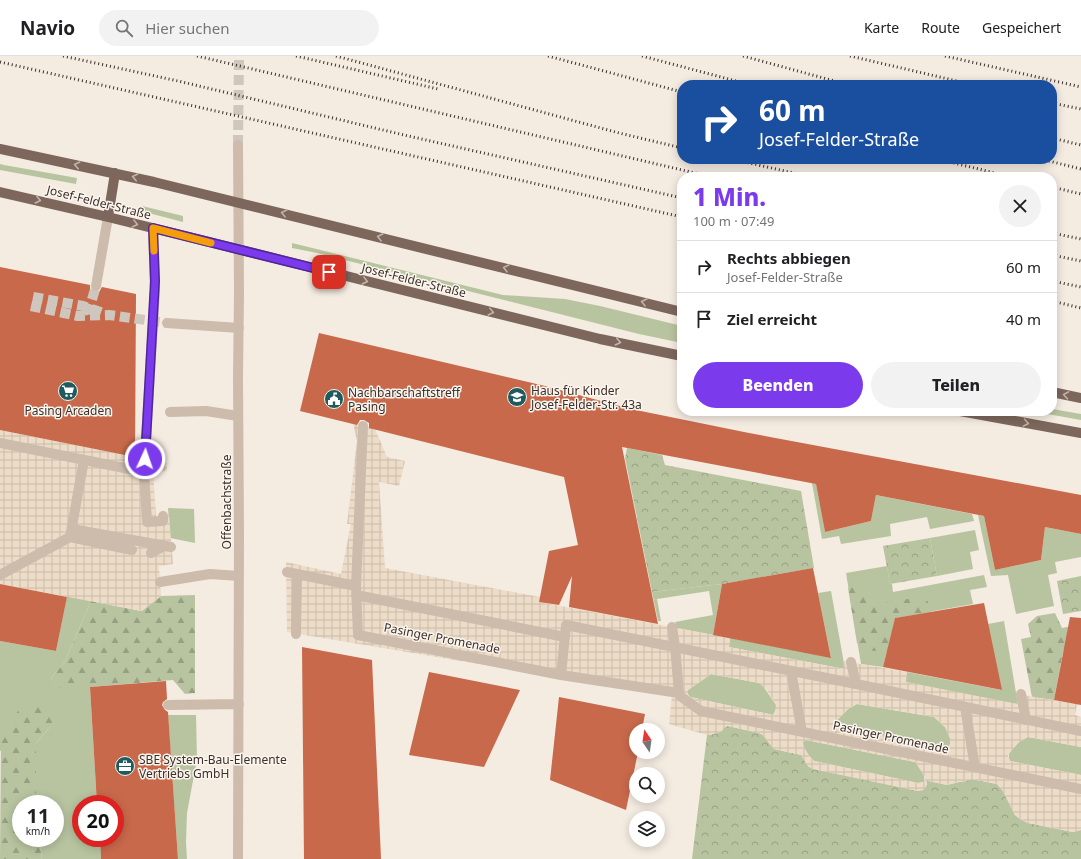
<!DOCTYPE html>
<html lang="de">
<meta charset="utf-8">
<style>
:root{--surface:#fff;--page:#f2f2f2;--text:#202124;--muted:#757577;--line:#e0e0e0;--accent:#7c3aed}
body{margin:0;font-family:"Noto Sans",sans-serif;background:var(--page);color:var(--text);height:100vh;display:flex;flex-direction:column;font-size:15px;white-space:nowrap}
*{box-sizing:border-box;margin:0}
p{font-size:13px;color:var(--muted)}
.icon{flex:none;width:22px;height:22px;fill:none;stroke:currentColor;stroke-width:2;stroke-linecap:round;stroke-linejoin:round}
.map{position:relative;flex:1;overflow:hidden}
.drawer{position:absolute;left:677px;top:116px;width:380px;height:244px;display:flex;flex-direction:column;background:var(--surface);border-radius:16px;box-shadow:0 2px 10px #0003}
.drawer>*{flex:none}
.guide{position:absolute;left:677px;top:24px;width:380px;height:84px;border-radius:16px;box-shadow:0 2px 10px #0003;background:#1a4fa0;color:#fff;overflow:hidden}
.needle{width:26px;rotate:347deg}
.fabs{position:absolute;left:629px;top:667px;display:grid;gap:8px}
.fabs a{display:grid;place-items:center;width:36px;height:36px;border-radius:50%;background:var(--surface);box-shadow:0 2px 10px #0003;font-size:20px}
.speed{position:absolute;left:12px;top:739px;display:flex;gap:8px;font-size:20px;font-weight:700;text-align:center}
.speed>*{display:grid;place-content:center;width:52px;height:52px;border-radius:50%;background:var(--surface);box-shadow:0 2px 10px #0003;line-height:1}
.speed small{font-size:10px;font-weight:400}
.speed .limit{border:6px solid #d22;background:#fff;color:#111}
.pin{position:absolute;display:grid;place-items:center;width:34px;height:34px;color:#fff;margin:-17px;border-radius:8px;box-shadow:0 2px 6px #0006}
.me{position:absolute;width:44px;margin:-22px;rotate:3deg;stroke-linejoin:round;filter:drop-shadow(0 0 3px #0008)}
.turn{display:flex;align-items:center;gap:14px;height:84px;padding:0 16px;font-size:18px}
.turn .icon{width:52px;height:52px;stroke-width:2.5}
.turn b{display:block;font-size:28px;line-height:34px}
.round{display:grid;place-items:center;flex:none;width:42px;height:42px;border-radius:21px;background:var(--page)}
.overview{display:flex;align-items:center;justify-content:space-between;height:68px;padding:0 16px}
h1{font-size:24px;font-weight:800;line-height:30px;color:var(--accent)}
.action{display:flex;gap:8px;margin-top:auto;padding:8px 16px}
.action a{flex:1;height:46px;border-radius:24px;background:var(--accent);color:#fff;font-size:16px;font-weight:800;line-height:46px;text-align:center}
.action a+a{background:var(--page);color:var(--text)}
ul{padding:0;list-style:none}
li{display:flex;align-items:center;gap:12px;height:52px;padding:0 16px;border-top:1px solid var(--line)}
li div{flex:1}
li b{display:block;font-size:15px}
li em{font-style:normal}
header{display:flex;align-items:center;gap:24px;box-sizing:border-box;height:56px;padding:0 20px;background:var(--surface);border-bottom:1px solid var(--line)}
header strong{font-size:19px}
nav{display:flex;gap:22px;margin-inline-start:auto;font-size:14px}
.search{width:280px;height:36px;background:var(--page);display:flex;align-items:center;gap:10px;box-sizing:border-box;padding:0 14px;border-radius:22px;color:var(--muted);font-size:15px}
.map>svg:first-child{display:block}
</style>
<header>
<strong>Navio</strong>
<div class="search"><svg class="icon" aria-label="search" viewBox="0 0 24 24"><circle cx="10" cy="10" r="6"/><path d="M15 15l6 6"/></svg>Hier suchen</div>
<nav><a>Karte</a><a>Route</a><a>Gespeichert</a></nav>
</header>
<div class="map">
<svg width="1081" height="803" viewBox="0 0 1081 803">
<defs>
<pattern id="forest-firs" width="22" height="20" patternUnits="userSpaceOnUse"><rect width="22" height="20" fill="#b8c4a0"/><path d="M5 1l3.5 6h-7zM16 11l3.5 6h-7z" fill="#97a083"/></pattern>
<pattern id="park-crowns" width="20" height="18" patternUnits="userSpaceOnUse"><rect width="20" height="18" fill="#b8c4a0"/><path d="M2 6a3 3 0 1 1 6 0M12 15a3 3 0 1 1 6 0" fill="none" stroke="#97a083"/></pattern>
<pattern id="plaza-grid" width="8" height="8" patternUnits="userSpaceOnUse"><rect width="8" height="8" fill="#ecdcc8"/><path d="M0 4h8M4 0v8" fill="none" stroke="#cbbdac"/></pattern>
</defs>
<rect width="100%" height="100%" fill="#f4ebe1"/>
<path fill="#b8c4a0" d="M0,108L4,109L77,122L76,128L0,114Z
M142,150L183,160V166L141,155Z
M292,187L503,239L565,243L600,250L682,270V287L639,278L317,197L292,192Z
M1052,353L1081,358V364L1031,355H1052Z
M812,427L816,428L825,476L871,465L876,439L972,458L974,465L930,473L927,461L890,468L891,480L841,488L839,480L822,483Z
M168,452L194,453L195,487L170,482Z
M978,459L984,460L995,514L1041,504L1045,471L1081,478V501L1055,506L1057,517L1048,519L1054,550L1016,558L1008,519L991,520Z
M975,474L979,494L970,496L973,513L937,520L930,482Z
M887,510L890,528H892L893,536L984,519L987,531L970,534L973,548L895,562L883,611L861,608L846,517Z
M722,528L713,579L677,572L675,566L713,559L709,535L657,543L661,565H658L652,536Z
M831,535L845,613L729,591L730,582L831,601L818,537Z
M67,540L91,545L65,605L51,622L59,631H90L97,748H81V782H100L101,803H42L39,782H55V748H36V687L50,671L0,695V585L56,595Z
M1004,565L1018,649L905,626L907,616L1001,634L988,568Z
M711,618L759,627L763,630L776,649V653L773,659L690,641L688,638V634Z
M857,648L934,661L945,671L950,682V688L948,692H943L840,671L838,668V663L848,653Z
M168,659H196L197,703L187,757L186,786L187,803H178Z
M1028,681L1081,691V719L1010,705L1009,702V697L1019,686Z
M806,684L915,706C920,710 926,719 924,726L918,727L814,705C809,700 803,693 803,686Z"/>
<path fill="url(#forest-firs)" d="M859,530L874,549L924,540L928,546L931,556L895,562L887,596L864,594L857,587L848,532Z
M195,539V637L185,638L173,624L90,631L59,632L51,622L65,605L91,545L141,555L161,540Z
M1055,557L1062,572L1073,570L1063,596L1054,644L1032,641L1021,583L1031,581L1028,568L1037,560Z
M43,646L55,649L57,662L50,671L36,687V748H21V782H39L42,803H0L1,685L20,651Z"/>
<path fill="url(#park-crowns)" d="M627,392L662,399L665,409L801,435L814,512L722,528L652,536L625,402Z
M930,482L937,520L890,528L883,490Z
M1081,520V555L1063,558L1057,525Z
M728,670L759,677L763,679L774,693L801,699L809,711L918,735L926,724L947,729L959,726H963L971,723L997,728L1003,735L1015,759L1020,763L1028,767L1073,776L1081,774V803H692L707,679C720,678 719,672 728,670Z"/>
<path fill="url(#plaza-grid)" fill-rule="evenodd" d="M353,368L375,373L387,401L405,405L399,430L379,426L385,512L540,541L539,546L730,582L729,591L844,613L843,605L907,616L906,626L1018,648L1017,638L1077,648L1075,659L1081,661V691L1028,681L1019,686L1008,699L1010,705L1081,719V774L1073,776L1028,767L1020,763L1015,759L1003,735L997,728L971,723L963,726H959L947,729L927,725V729L924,734L918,735L812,713L807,709L801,699L774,693L763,679L759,677L728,670L725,671L721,676L714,678L707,679L669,668L672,639L556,621L287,576L286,506L341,518L351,468H347L357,385ZM711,618L759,627L766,633L776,649L775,655L773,659L690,641L688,638V634ZM857,648L934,661L945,671L950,682V688L948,692H943L840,671L838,668V663L848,653ZM806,684L915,706L925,721V724L924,726L918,727L814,705L809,700L803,689V686Z
M0,374L167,407V415L153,416L156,460L169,459L173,508L159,510L161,540L142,555L0,528Z"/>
<path fill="#c8694b" d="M0,211L90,229V233L95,236H99L102,231L136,238L135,401L0,374Z
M319,277L545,330L631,353L749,377L1081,439V478L1045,471L1041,504L995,514L984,460L876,439L871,465L825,476L816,428L622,391L658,568L569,551L572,520L559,549L539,546L549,495L578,489L564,421L369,372V367L364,364H360L357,369L300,355Z
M813,512L831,602L713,579L722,528Z
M0,528L67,541L56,595L0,585Z
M984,547L1002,634L883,611L895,562Z
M1070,561L1081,562V649L1054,644Z
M302,591L372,604L381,803H304Z
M429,616L520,634L484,711L409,699Z
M166,625L167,643L163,646L162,649L165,654L168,656L178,803H101L100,782H115V748H97L90,631Z
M559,641L645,658L642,674H636V696H638L626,754L550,724Z"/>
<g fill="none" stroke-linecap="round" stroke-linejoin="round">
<path stroke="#cfc6bd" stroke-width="10" stroke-dasharray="10 5" stroke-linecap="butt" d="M238,89L239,0
M33,241L83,250L103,257
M31,250L78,260L109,259L167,267
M84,255L87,254L90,250L96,230"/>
<path stroke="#cdbbac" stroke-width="10" d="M238,89L239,236L238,321L239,478L238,803
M96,230L108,161
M167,267L239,272
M170,356L206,355L238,360
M363,370L356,530L358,579L561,619L566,569L856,628L1081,675
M0,387L144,416L155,234L153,172
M144,416L147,466L163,465V460
M72,473L171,491
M70,481L132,494
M151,497L164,490
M287,516L356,530
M0,519L70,481L84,404
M160,526L210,518L239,520
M356,539L565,581
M672,571L675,590L679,637
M296,578L297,518
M851,606L856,628
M791,615L802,676
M561,619L679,637L680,640L701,655L1081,733
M1021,638L1026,664
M168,649L239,648
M965,651L975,711"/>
<path stroke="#7d675c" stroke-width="10" d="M0,93L154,126L682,256
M0,136L108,161L600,283L682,300
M108,161L115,117
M1052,336L1081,342
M960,355L1081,377"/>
<path stroke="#3b302b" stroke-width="3" stroke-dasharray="1 3" stroke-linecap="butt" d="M63,0L178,25L404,79L682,142
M197,0L712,121
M296,0L438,33
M336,0L619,77L682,92
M548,0L682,36
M642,0L751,29
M743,0L849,29
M850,0L974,29
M945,0L1081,31
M0,6L682,161
M1052,47L1081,53
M1052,82L1081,89
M732,103L811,121
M938,103L1011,121
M1041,103L1081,113
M1052,131L1081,138
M1052,177L1081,183
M1052,199L1081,205
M1052,225L1081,231
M1052,245L1081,252"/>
</g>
<defs><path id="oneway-chevron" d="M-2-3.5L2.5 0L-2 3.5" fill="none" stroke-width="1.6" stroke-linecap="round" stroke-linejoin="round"/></defs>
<g stroke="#c2b5ac">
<use href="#oneway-chevron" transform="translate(77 109) rotate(-168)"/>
<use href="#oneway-chevron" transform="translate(135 121) rotate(-167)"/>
<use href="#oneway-chevron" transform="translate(38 144) rotate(13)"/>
<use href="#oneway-chevron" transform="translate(284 157) rotate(-166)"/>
<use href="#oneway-chevron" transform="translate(135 168) rotate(14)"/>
<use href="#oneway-chevron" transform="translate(380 181) rotate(-166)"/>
<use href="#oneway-chevron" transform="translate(506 212) rotate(-166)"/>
<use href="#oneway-chevron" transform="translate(365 225) rotate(14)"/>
<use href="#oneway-chevron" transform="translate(644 246) rotate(-166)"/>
<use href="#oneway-chevron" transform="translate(491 256) rotate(14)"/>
<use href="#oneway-chevron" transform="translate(618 286) rotate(12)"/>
<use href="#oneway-chevron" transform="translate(1066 339) rotate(-170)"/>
<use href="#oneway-chevron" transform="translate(1026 367) rotate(10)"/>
</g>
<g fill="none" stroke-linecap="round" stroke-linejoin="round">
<defs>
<path id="route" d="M145,403L155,225L153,172L329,216"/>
</defs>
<use href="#route" stroke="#51269a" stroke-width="10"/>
<use href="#route" stroke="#7c3aed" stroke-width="7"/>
<path stroke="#f59e0b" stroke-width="7" d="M154,195L153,172L211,187"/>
</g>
<defs>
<symbol id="supermarket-disc" viewBox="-11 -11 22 22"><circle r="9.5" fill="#1f5a5e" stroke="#fbf5ee"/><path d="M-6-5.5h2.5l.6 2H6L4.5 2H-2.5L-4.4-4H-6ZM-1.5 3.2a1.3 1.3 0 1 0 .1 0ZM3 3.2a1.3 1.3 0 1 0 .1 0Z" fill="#fff"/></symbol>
<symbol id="school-disc" viewBox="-11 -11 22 22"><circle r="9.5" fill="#1f5a5e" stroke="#fbf5ee"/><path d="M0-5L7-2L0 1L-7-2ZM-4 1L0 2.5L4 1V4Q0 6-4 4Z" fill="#fff"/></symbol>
<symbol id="civic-disc" viewBox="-11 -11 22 22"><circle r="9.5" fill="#1f5a5e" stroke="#fbf5ee"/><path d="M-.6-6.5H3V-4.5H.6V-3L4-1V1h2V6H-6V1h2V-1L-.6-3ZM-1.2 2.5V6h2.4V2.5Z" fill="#fff"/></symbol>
<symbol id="office-disc" viewBox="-11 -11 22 22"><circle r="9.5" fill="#1f5a5e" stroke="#fbf5ee"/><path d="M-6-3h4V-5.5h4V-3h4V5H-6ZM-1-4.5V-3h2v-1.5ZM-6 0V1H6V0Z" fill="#fff"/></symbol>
</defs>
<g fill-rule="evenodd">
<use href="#supermarket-disc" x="57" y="324" width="22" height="22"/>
<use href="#school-disc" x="506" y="330" width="22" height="22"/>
<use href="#civic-disc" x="323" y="332" width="22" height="22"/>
<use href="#office-disc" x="114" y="699" width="22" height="22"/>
</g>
<g text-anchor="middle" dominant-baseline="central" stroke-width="3" stroke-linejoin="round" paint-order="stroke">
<g font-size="12" fill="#3b302b" stroke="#fbf5ee">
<text transform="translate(99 146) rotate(14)">Josef-Felder-Straße</text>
<text transform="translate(414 224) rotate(14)">Josef-Felder-Straße</text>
<text transform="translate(226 446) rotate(-90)">Offenbachstraße</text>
<text transform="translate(442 582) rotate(11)">Pasinger Promenade</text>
<text transform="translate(891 681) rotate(12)">Pasinger Promenade</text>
</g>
<g font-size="12" fill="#3b302b" stroke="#fbf5ee" text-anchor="start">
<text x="531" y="334">Haus für Kinder<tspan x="531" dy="14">Josef-Felder-Str. 43a</tspan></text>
<text x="348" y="336">Nachbarschaftstreff<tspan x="348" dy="14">Pasing</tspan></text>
<text x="68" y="354" text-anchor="middle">Pasing Arcaden</text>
<text x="139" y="703">SBE System-Bau-Elemente<tspan x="139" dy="14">Vertriebs GmbH</tspan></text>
</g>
</g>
</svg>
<div class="fabs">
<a><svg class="needle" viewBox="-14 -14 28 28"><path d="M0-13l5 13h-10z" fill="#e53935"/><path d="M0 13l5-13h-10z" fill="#757577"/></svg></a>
<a><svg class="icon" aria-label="search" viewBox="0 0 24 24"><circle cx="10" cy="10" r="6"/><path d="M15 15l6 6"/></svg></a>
<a><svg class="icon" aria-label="layers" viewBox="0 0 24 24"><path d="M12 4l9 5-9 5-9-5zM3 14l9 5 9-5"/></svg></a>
</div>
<div class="speed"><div>11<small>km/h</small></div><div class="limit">20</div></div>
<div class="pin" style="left:329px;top:216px;background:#d93025"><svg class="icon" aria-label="arrive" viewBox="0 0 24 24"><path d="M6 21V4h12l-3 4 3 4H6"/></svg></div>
<svg class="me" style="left:145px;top:403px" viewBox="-20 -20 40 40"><circle r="17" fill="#7c3aed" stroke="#fff" stroke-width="3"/><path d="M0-11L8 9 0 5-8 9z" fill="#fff"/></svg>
<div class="guide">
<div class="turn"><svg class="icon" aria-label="right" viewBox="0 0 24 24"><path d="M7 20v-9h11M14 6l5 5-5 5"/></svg><div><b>60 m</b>Josef-Felder-Straße</div></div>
</div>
<section class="drawer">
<div class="overview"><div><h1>1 Min.</h1><p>100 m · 07:49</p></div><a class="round"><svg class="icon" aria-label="close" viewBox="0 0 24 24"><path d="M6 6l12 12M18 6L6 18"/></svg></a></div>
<ul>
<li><svg class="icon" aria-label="right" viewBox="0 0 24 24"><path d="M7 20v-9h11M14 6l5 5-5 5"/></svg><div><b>Rechts abbiegen</b><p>Josef-Felder-Straße</p></div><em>60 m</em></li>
<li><svg class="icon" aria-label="arrive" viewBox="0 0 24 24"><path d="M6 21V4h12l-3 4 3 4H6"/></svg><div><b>Ziel erreicht</b></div><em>40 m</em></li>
</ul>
<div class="action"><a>Beenden</a><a>Teilen</a></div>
</section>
</div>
